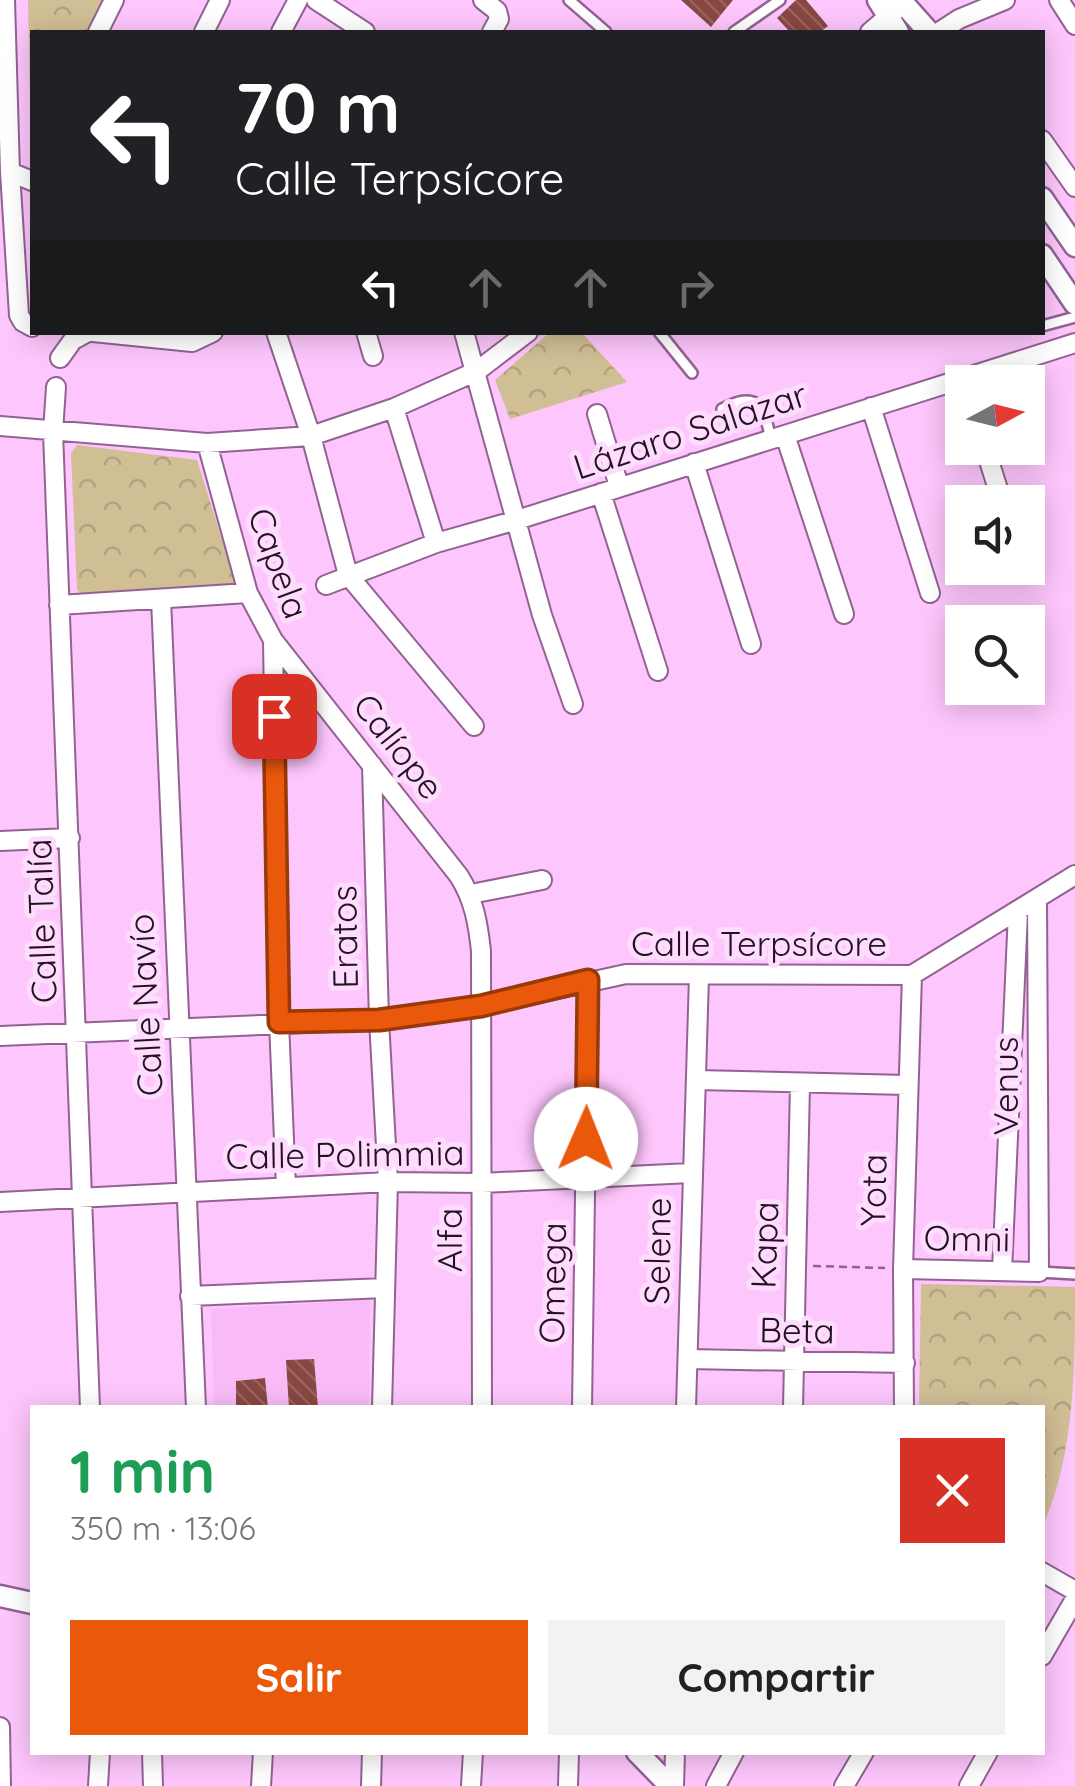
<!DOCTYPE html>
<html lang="es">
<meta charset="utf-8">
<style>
:root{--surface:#fff;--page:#f2f2f2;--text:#202124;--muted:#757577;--accent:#ea580c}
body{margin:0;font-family:Quicksand,sans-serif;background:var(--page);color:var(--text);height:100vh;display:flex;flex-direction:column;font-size:38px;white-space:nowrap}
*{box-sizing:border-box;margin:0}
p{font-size:32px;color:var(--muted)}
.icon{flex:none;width:55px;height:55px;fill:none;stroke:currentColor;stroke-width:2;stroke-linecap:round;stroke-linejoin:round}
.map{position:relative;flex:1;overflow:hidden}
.panel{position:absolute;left:30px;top:1405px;width:1015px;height:350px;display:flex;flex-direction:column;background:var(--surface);border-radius:0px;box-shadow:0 5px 25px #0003}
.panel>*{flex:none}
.banner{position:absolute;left:30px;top:30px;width:1015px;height:305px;border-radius:0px;box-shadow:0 5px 25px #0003;background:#202124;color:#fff;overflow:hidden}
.needle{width:65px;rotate:83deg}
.fabs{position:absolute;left:945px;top:365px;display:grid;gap:20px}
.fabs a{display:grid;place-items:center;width:100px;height:100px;border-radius:0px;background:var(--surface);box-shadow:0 5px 25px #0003;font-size:50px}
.pin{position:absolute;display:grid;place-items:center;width:85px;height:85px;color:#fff;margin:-42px;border-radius:20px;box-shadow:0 5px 15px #0006}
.me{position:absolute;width:110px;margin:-55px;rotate:1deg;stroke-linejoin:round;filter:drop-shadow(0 0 8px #0008)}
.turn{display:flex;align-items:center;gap:35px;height:210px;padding:0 40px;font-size:45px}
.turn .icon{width:130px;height:130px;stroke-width:2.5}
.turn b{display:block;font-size:70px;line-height:85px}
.lanes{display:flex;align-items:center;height:95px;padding:0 40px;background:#0003;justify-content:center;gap:50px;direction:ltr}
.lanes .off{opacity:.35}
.round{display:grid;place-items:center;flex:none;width:105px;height:105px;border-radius:0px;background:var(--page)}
.head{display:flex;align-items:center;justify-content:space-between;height:170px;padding:0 40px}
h1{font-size:60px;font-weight:800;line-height:75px;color:#1e9e55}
.cta{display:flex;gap:20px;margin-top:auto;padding:20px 40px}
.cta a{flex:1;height:115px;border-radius:0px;background:var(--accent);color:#fff;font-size:40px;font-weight:800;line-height:115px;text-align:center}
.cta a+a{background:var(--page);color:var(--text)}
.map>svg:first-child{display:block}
</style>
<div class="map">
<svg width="1075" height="1786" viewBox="0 0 1075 1786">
<defs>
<pattern id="park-crowns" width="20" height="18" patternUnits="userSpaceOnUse" patternTransform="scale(2.5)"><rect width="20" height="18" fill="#d0be95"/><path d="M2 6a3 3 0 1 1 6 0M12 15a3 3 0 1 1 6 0" fill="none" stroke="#b2a280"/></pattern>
<pattern id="building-back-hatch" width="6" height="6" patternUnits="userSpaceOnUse" patternTransform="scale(2.5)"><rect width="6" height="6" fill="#894741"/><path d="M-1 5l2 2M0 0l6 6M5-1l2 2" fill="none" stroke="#966360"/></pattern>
</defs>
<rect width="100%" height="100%" fill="#fdc6fc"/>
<path fill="#f8bbf7" d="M370,1300L369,1407H214L211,1309Z"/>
<path fill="url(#park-crowns)" d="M28,0H104L88,32H32L31,146Z
M582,333L627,382L510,419L495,380L549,333Z
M77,445L197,460L236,584L231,589L83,595L77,590L71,453Z
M921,1284L1075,1287C1075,1366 1075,1454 1043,1525L1042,1408L919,1407Z"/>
<path fill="url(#building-back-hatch)" d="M681,0H733L711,27Z
M796,0H806L828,26L820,32H790L777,18Z
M314,1359L318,1408H289L286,1360Z
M265,1378L268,1408H236V1381Z"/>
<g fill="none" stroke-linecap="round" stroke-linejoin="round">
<defs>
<path id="service" d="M569,0L606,32
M734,32L780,0
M1042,326L1075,317
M659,332L692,373
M722,409C738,401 748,397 763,407L771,439
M1039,1272L1075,1274"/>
<path id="minor" d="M5,0L10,172L19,315L23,322L32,327
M316,0L365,32
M483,0L497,11L499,19L492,32
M1059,0L1075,25
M98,32L114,0
M204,32L220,0
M281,32L298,0
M870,32L897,9
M939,32L959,19L1005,0
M1042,140L1075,187
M10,172L32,181
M93,332L192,342L213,332
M276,332L311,436L348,575L474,726
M366,332L373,356
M464,332L542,615L573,704
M60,358L73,340L88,332
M56,387L53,432L90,1408
M871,407L930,593
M394,408L436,543
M597,414L619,486
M0,426L207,443L311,436L394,408L477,371L528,332
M785,435L844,614
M207,443L248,593L273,640L279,1022L286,1187
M985,448L1002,502
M694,463L751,644
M601,493L658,671
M326,585L436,543L517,520L1075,343
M161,599L196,1408
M59,605L248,593
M273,640L459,876C474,900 478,923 481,951L482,1408
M372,765L379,1020L388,1182L382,1408
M0,841L70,838
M471,894L542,880
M0,1036L379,1020L481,1006L626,974L912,975L1075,875
M696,1080L907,1085
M0,1202L388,1182L481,1183L691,1173
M903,1269L1039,1272L1037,900
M1002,1271L1018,912
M190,1296L385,1288
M688,1359L905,1363
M582,1408L588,980
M686,1408L699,976
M793,1408L800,1084
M904,1408L903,1269L912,975
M1042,1572L1075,1591
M1042,1656L1075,1599
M0,1727L1,1786
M152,1752L153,1786
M98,1786L100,1752
M261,1786L263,1752
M371,1786L372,1752
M471,1786L473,1752
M568,1786L569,1752
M674,1786L675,1752
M716,1786L734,1752
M844,1786L864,1752
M969,1786L988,1752"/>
<path id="tertiary" d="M878,0L898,32
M896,0L904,4L929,32
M1042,198L1075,246
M1042,255L1075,304
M0,1596L32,1603
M637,1752L670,1786"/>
</defs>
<use href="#service" stroke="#936293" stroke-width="14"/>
<use href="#minor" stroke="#936293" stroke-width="22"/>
<use href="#tertiary" stroke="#936293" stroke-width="25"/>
<path stroke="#8a668a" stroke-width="2.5" stroke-dasharray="8 5" stroke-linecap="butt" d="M813,1266L885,1268"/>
<use href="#service" stroke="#fff" stroke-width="9"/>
<use href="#minor" stroke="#fff" stroke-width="18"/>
<use href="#tertiary" stroke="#fff" stroke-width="20"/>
</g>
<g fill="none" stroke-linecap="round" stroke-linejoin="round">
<defs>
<path id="route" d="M274,716L279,1022L379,1020L481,1006L588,980L586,1139"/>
</defs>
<use href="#route" stroke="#983908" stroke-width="25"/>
<use href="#route" stroke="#ea580c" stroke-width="18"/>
</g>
<g text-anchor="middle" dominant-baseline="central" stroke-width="10" stroke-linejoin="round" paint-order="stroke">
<g font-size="35" fill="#241124" stroke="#fedcfd">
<text transform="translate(690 430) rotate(-18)">Lázaro Salazar</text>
<text transform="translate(279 563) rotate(70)">Capela</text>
<text transform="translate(399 746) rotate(52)">Calíope</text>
<text transform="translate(41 921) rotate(-92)">Calle Talía</text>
<text transform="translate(344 937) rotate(-91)">Eratos</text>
<text x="759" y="943">Calle Terpsícore</text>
<text transform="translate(145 1005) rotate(-93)">Calle Navío</text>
<text transform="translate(1005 1086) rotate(-90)">Venus</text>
<text transform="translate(345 1154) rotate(-1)">Calle Polimmia</text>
<text transform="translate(873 1190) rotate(-89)">Yota</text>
<text transform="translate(967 1238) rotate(1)">Omni</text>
<text transform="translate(449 1240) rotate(-90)">Alfa</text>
<text transform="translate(764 1245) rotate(-88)">Kapa</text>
<text transform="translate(657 1251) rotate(-89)">Selene</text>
<text transform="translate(552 1283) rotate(-89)">Omega</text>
<text transform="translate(797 1330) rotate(1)">Beta</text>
</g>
</g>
</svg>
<div class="fabs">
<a><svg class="needle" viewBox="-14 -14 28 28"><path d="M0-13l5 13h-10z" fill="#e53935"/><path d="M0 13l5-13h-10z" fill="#757577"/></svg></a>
<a><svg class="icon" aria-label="sound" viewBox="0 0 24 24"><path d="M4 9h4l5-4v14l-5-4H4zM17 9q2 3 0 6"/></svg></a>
<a><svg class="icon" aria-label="search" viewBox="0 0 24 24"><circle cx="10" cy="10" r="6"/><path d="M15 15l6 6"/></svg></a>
</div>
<div class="pin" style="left:274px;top:716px;background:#d93025"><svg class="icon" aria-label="arrive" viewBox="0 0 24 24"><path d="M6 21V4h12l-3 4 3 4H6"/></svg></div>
<svg class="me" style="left:586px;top:1139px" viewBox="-20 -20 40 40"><circle r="19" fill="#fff"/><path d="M0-13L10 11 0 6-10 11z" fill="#ea580c"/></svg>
<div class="banner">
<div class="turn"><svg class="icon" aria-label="left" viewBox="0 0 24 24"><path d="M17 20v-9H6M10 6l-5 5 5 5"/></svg><div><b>70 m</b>Calle Terpsícore</div></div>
<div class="lanes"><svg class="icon" aria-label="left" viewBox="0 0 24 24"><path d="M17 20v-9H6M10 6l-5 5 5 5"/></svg><svg class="icon off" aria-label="ahead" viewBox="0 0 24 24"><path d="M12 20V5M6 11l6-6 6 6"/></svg><svg class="icon off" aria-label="ahead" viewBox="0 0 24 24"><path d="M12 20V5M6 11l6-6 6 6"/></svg><svg class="icon off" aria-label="right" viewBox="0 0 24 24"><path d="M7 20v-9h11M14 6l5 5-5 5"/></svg></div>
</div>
<section class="panel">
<div class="head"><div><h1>1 min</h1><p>350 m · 13:06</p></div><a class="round" style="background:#d93025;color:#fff"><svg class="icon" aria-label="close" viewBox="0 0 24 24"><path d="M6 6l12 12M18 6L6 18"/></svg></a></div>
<div class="cta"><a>Salir</a><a>Compartir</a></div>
</section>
</div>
